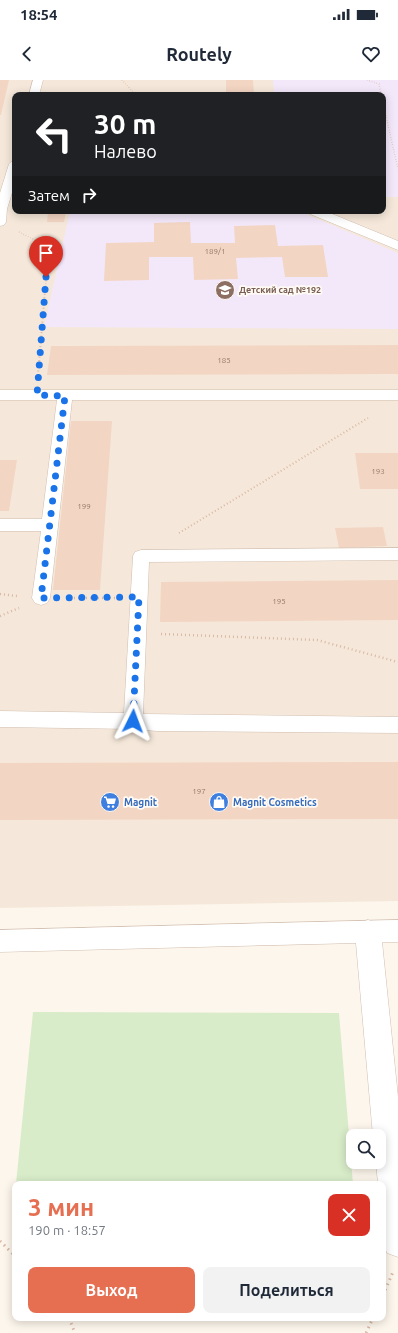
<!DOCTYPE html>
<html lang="ru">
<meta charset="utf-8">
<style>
:root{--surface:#fff;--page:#f2f2f3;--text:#1f2937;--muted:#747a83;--accent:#e76f51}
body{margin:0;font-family:Ubuntu,sans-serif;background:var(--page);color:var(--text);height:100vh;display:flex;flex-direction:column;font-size:15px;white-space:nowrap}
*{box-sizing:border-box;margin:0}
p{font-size:13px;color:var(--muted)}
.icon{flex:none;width:22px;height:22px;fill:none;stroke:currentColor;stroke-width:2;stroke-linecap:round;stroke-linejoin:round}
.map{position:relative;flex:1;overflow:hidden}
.drawer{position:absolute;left:12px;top:1101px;width:374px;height:140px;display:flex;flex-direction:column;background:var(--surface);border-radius:8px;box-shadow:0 2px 10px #0003}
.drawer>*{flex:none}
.hud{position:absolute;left:12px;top:12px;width:374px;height:122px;border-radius:8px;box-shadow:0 2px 10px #0003;background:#202124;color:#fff;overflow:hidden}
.fabs{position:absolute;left:346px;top:1049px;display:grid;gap:8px}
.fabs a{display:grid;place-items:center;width:40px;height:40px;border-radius:8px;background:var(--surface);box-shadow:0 2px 10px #0003;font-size:20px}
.pin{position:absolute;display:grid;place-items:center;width:34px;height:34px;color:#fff;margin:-41px -17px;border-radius:50% 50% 50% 0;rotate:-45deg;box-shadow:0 0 4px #0007}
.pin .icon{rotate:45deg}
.me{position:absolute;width:44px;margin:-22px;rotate:3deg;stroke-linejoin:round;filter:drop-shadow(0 0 3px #0008)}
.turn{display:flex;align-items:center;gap:14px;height:84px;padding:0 16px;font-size:18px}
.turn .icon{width:52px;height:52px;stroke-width:2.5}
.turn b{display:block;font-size:28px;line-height:34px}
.then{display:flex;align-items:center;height:38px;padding:0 16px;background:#0003;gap:8px;font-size:15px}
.round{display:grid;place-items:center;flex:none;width:42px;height:42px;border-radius:8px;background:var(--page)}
.summary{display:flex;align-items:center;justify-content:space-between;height:68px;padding:0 16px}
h1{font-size:24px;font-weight:700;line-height:30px;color:var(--accent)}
.action{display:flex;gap:8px;margin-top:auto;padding:8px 16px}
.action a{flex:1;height:46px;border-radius:8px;background:var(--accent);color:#fff;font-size:16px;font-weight:700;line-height:46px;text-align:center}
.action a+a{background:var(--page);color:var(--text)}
.status{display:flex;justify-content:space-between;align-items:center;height:28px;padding:0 20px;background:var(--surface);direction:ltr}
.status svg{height:11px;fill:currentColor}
header{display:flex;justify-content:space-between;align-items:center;height:52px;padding:0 16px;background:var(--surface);font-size:18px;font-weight:700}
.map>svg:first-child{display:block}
</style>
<div class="status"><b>18:54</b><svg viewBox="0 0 49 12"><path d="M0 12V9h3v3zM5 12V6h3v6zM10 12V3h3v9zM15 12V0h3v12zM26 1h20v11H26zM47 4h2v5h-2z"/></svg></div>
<header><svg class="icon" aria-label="back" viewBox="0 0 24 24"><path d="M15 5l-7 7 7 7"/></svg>Routely<svg class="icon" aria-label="heart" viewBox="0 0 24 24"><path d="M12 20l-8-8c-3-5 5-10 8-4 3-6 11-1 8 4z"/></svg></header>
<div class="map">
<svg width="398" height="1253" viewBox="0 0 398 1253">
<rect width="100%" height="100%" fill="#fdf6ec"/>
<path fill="#f5e8da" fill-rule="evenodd" d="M0,0H398V821L0,828ZM15,15H383V131H15Z"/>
<path fill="#f3e8fa" d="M273,0H398V117H383V15H274Z
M70,131H299L398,173V249L44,247Z"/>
<path fill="#d8ecc9" d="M33,932L339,933L353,1104H16Z"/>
<path fill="#f3d5c3" d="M0,0H9L1,35H0Z
M226,0H253L254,15H226Z
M48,132H66L64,142H47Z
M190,142L191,163H235L234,146L275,145L278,166L323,165L328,197H285L282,177L236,178L238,199L194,200L193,177H149V200L104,201L106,163L154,162V143Z
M398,265V294L47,295L51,266Z
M71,341H112L100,510H53Z
M355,373H398V409H360Z
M0,380H17L9,431H0Z
M383,447L387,466L339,468L335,448Z
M398,500V540L160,542L161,502Z
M398,682V739L0,740V683Z"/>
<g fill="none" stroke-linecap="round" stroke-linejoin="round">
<defs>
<path id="lane" d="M33,0H43L39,15H29Z
M15,80V103L7,129L6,142L4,145L0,146V113L9,84L11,82Z
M308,131H325L398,161V170L310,134Z
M0,310H398V320H72L50,518L47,523L41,525L35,523L32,518L41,451H0V439H42L57,320H0Z
M398,468V480L149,482L143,634L398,637V653L157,651L133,649L0,647V631L124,633L133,476L135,472L141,470Z
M398,840V862L0,872V850Z"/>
<path id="street" d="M368,840L377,843L381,852L398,1017V1177L387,1173L383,1162V1104H378L376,1082H379V1056H373L355,852L359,843Z"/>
</defs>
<use href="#lane" stroke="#d1beb0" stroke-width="1"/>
<use href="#street" stroke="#d1beb0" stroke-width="1"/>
<path stroke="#d9b8a5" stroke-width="1.5" stroke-dasharray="0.5 2" stroke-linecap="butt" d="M122,0L136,15
M367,0L379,4L381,15
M383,23L398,89
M19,152L49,167L45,212"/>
<path stroke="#d9b8a5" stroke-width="2" stroke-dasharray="1 2.5" stroke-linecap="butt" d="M38,295L45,211
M179,453L368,338"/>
<path stroke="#d9b8a5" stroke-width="2.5" stroke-dasharray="1 3" stroke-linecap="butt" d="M0,514L17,516
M66,518H115
M0,536L19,528
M161,554L317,560L398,582"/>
<path stroke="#d9b8a5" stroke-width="3" stroke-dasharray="1.5 4" stroke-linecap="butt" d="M0,1161L15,1176
M383,1215L393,1192
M69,1238L75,1253
M366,1253L373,1238"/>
<use href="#lane" fill="#fff" fill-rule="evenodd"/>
<use href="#street" fill="#fff" fill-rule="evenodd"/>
</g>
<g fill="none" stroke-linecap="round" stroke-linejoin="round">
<path stroke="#1a73e8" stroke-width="7" stroke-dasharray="0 12.6" d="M46,197L37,315L65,316L41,518L139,517L133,641"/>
</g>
<defs>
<symbol id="school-disc" viewBox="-11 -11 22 22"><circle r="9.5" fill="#8d6e63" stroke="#fffaf3"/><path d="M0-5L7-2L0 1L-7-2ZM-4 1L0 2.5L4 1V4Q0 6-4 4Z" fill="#fff"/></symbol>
<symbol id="supermarket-disc" viewBox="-11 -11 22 22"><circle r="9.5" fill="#3f7fe0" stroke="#fffaf3"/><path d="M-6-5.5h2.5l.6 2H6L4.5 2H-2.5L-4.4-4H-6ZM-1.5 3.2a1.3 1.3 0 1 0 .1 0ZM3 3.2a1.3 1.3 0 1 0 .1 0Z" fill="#fff"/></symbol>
<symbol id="shop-disc" viewBox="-11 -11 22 22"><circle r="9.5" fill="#3f7fe0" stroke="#fffaf3"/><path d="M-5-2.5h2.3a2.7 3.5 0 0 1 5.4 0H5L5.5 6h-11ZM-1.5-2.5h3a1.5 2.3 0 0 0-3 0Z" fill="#fff"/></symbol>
</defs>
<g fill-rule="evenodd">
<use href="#school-disc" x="214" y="199" width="22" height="22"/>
<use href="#supermarket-disc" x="99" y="711" width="22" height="22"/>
<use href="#shop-disc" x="208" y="711" width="22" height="22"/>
</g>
<g text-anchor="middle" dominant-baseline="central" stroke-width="3.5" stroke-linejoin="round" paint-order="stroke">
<g font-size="8" fill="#987a6a">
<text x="215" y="171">189/1</text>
<text x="224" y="280">185</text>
<text x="378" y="391">193</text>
<text x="84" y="426">199</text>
<text x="279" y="521">195</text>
<text x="199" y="711">197</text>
</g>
<g font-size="9" font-weight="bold" fill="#785e54" stroke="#fffaf3" text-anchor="start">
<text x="239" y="210">Детский сад №192</text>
</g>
<g font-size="10" font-weight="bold" fill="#366cbe" stroke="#fffaf3" text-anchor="start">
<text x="124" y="722">Magnit</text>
<text x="233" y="722">Magnit Cosmetics</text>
</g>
</g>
</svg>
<div class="fabs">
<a><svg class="icon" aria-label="search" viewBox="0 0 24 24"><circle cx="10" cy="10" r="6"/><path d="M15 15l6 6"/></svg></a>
</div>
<div class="pin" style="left:46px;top:197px;background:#d93025"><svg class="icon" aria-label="arrive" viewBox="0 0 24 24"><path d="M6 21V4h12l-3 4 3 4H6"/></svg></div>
<svg class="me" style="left:133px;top:641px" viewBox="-20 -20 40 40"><path d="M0-17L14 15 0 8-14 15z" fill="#1a73e8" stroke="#fff" stroke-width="4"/></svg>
<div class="hud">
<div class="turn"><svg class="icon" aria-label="left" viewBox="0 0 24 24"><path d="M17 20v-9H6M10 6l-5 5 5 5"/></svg><div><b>30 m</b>Налево</div></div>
<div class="then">Затем<svg class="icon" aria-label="right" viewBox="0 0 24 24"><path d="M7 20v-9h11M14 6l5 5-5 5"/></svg></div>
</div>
<section class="drawer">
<div class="summary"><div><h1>3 мин</h1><p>190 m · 18:57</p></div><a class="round" style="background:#d93025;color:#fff"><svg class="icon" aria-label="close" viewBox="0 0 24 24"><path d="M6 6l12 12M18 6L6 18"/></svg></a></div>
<div class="action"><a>Выход</a><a>Поделиться</a></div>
</section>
</div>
